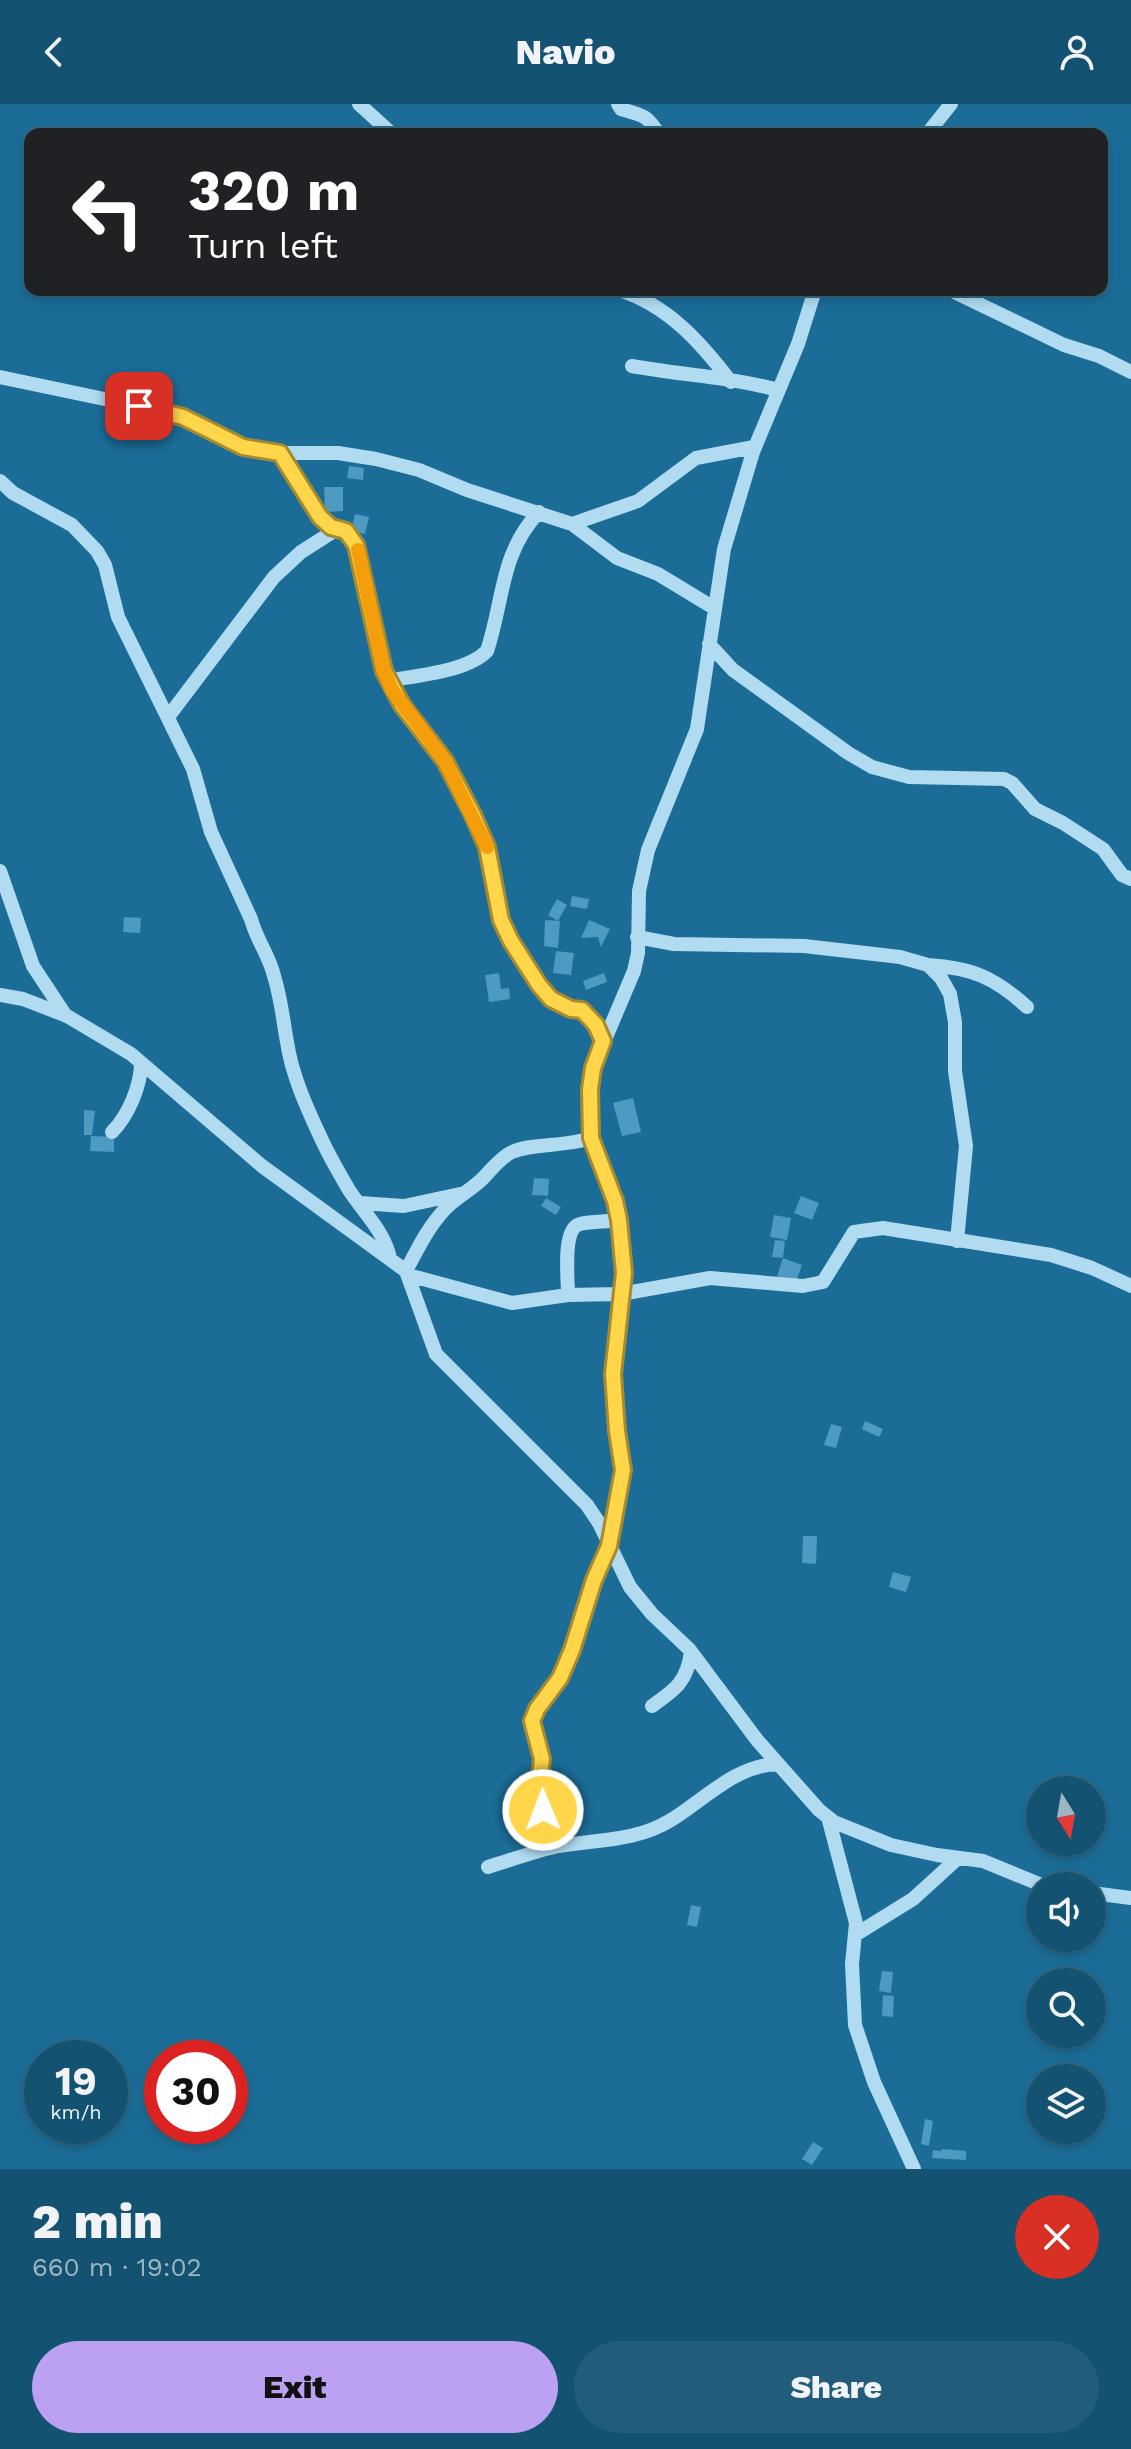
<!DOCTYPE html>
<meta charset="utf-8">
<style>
:root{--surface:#145272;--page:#215c7a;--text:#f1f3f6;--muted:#9db6c4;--line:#336984;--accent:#bca0f2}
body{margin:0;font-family:"Work Sans",sans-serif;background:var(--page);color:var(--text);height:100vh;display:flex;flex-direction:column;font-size:30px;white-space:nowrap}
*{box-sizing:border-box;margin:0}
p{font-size:26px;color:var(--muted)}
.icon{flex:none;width:44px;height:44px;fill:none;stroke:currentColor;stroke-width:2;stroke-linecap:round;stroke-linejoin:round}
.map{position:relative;height:2065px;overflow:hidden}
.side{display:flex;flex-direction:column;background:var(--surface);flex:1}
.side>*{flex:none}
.banner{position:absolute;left:24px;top:24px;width:1084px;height:168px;border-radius:16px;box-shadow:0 4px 12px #0003,0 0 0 2px var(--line);background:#202124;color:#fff;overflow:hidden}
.needle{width:52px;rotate:169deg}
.tools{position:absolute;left:1026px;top:1672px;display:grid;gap:16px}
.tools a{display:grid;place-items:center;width:80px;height:80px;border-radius:50%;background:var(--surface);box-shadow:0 4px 12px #0003,0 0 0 2px var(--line);font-size:40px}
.speed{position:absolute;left:24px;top:1936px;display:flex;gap:16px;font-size:40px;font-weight:700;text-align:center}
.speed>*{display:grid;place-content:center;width:104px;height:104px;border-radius:50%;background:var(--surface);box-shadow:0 4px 12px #0003,0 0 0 2px var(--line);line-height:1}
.speed small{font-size:20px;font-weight:400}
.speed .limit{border:12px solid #d22;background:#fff;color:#111}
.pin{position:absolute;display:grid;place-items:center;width:68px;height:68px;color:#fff;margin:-34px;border-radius:16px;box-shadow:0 4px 12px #0006}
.me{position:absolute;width:88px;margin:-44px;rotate:359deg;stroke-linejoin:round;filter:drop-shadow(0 0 6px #0008)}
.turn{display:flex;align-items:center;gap:28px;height:168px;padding:0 32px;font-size:36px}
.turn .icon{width:104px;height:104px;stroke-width:2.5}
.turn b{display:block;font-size:56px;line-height:68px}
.round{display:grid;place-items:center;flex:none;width:84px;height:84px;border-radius:42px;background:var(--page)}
.overview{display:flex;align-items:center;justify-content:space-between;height:136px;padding:0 32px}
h1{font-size:48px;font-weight:800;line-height:60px}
.cta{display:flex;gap:16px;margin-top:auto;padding:16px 32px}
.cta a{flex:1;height:92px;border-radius:48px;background:var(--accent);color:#111;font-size:32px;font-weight:800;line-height:92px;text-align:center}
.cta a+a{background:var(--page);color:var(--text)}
header{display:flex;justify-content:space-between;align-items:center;height:104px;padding:0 32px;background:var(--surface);font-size:36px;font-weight:800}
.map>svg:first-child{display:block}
</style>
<header><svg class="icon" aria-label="back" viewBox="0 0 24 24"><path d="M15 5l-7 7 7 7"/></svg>Navio<svg class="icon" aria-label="person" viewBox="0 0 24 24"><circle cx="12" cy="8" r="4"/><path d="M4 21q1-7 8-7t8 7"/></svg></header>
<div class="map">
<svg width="1131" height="2065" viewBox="0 0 1131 2065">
<rect width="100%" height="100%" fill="#1b6d98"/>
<path fill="#4d9ac2" d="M349,362L364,364L363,376L347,374Z
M324,383H343V407L325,408Z
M355,410L369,413L365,430L351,427Z
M572,792L589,795L587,805L570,802Z
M557,795L567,801L558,817L548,811Z
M124,813L141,814L140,829L123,828Z
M545,816L560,817L558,844L544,842Z
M589,816L610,825L601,843L598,833L581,834Z
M556,847L574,849L571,871L553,869Z
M499,869L501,885L509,884L510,895L489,898L485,871Z
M604,869L607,878L586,886L583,877Z
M633,994L641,1028L622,1032L613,999Z
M84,1006L95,1007L92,1031H84Z
M91,1032L114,1033V1048L90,1047Z
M534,1074L549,1075L548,1092L532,1091Z
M801,1092L819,1099L812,1116L794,1109Z
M546,1094L561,1103L556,1111L541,1102Z
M774,1111L791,1114L787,1136L770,1133Z
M775,1136L785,1137L783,1154L772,1153Z
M783,1154L802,1161L796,1178L777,1172Z
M865,1317L883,1325L879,1333L862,1325Z
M831,1320L842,1323L836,1344L824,1341Z
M803,1432H817L816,1460L802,1459Z
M893,1468L911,1473L906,1488L889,1483Z
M691,1801L701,1803L697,1823L687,1821Z
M882,1867L893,1868L891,1889L879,1887Z
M883,1891L894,1892L893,1913L882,1912Z
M925,2015L933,2017L929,2042L921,2040Z
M813,2038L823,2044L812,2061L802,2055Z
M942,2045L966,2047V2056L932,2054L933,2046L941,2047Z"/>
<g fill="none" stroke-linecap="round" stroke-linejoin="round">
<path stroke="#b0dbf0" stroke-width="14" d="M359,0L392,30
M618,0L621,5C643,12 645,9 659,30
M927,30L951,0
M619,186C668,201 701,239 731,278
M950,186L1064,241L1099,252L1131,268
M632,262C681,271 731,273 778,286
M0,273L152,305L183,313L243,343L271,349H338L376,355L419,366L467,386L572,420L617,454L658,470L714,504
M280,349C290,366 308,400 321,415C333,427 347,425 356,441L384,567L402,601L445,657L473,711L487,743L501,816L539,881L551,895L571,905L582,906L596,921L603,937
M0,377L13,389L72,421L97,447L105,461L118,513L193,665L211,728L251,815C256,835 269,851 274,872C281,894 283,916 287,938C292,971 306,1002 320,1032C328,1050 339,1069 349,1086C364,1109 384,1127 390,1154
M572,420L638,397L696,354L754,343
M709,540L733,566L848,649L872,663L909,673L1004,675L1012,679L1035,705L1063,719L1103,745L1122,771L1131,775
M388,577C418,571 466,568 487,547C504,496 500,449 539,408
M168,613L274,473L301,448L337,425
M0,767L33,862L66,912
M637,833L674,840L804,842L900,853L928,861L941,874L950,890L955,918V967L966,1042L957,1137
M928,861C972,864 994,873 1027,903
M0,891L23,895L67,912L131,950L262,1062L406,1167L436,1250L587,1401L599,1419L630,1483L652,1510L689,1545L757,1636L819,1706L834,1718L891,1741L937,1751L983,1757L1044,1782
M112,1028C128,1012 141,982 141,959
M360,1099L404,1102L460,1090
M406,1167C418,1144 428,1123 446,1104C456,1094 469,1087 480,1077C490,1068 499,1054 512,1048C532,1039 565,1043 591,1034
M408,1171L512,1199L568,1191L621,1190L710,1174L803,1182L823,1178L854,1128L883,1124L1051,1151L1092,1164L1131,1182
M568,1191C568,1174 562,1124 580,1120C592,1117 606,1118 619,1116
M652,1602C675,1586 687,1578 691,1548
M828,1713L856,1819L852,1860L855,1921L874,1978L914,2065
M559,1742L548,1725L543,1706L539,1681L542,1655L532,1617L537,1605L560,1574L572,1546L594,1476L609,1442L623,1366L617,1327L613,1270L624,1169L615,1097L591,1034L590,985L593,964L634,867L638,849L639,787L648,746L697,625L724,445L753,348L798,240L815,186
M488,1763C511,1756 535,1747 559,1742C598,1735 635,1738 671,1716C705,1695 736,1661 778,1660
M1092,1789L1131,1794
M855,1831L913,1795L958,1754"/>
</g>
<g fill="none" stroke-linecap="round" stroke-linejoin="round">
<defs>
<path id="route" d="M139,302L183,313L243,343L280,349L320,413L331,423L346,427L356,441L384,567L402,601L445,657L473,711L487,743L501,816L511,837L539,881L551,895L571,905L582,906L596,921L603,937L593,964L590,985L591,1034L615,1097L619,1116L624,1169L613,1270L617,1327L623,1366L609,1442L594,1476L572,1546L560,1574L537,1605L532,1617L542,1655L539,1681L543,1706"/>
</defs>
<use href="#route" stroke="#a68a30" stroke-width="20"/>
<use href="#route" stroke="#ffd54a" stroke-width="14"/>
<path stroke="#f59e0b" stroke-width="14" d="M358,446L384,567L392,586L445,657L487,743"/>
</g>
</svg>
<div class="tools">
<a><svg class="needle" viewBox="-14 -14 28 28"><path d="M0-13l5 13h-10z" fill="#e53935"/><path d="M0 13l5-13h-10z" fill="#9db6c4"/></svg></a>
<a><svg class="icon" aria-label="sound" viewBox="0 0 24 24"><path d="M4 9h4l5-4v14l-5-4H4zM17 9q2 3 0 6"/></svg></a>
<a><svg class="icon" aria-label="search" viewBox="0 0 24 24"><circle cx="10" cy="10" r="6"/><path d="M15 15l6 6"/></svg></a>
<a><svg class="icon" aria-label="layers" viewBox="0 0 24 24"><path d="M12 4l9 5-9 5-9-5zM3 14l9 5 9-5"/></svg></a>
</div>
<div class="speed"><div>19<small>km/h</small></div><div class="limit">30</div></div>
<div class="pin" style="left:139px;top:302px;background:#d93025"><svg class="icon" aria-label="arrive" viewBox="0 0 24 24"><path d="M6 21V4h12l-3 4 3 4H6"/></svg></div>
<svg class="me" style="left:543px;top:1706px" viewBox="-20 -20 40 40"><circle r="17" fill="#ffd54a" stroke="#fff" stroke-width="3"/><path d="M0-11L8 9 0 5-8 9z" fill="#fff"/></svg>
<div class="banner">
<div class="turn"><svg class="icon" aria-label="left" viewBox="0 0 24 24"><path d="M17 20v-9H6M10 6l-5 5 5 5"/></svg><div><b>320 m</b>Turn left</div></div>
</div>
</div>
<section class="side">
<div class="overview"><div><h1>2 min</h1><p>660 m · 19:02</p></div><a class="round" style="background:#d93025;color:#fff"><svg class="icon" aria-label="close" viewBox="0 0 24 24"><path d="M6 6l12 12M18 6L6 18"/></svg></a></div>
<div class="cta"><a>Exit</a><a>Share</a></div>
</section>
